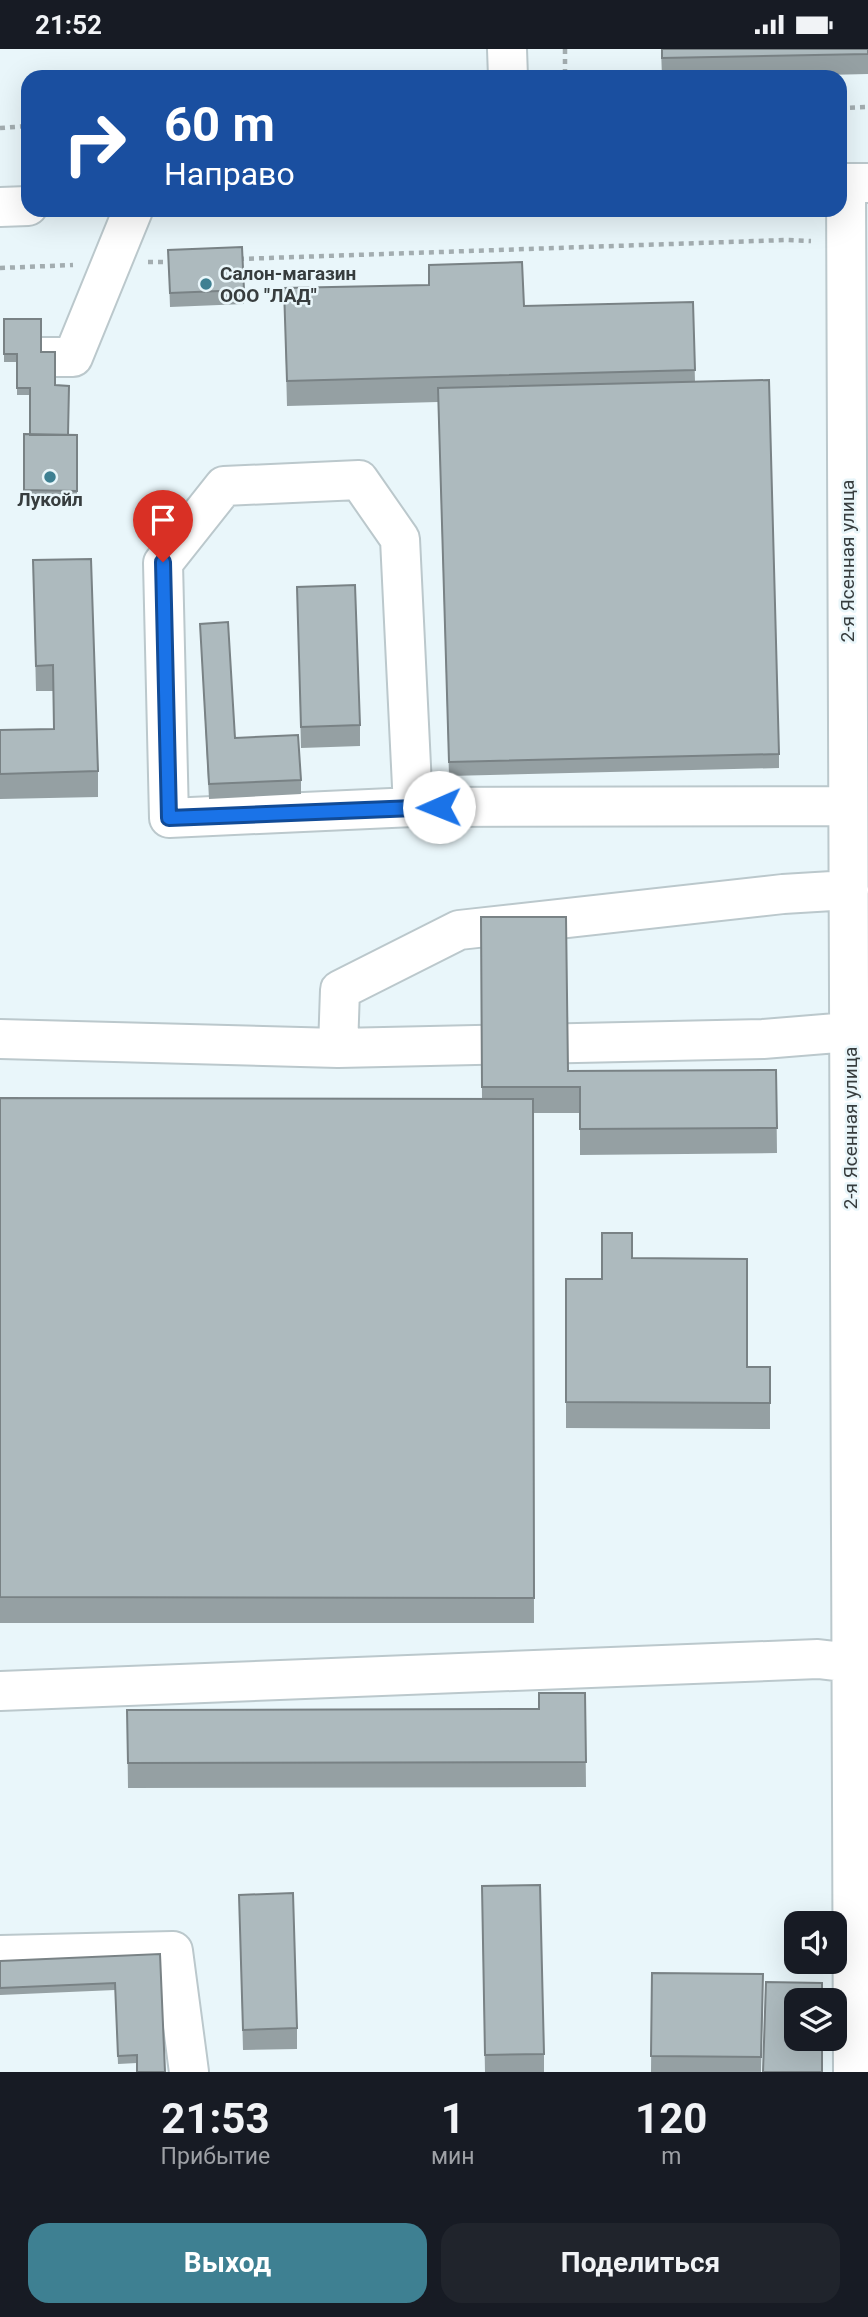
<!DOCTYPE html>
<html lang="ru">
<meta charset="utf-8">
<style>
:root{--surface:#171b24;--page:#20242c;--text:#f1f3f6;--muted:#9ea1a6;--accent:#3e8092}
body{margin:0;font-family:Roboto,sans-serif;background:var(--page);color:var(--text);height:100vh;display:flex;flex-direction:column;font-size:26px;white-space:nowrap}
*{box-sizing:border-box;margin:0}
p{font-size:23px;color:var(--muted)}
.icon{flex:none;width:38px;height:38px;fill:none;stroke:currentColor;stroke-width:2;stroke-linecap:round;stroke-linejoin:round}
.map{position:relative;height:2023px;overflow:hidden}
.details{display:flex;flex-direction:column;background:var(--surface);flex:1}
.details>*{flex:none}
.top-card{position:absolute;left:21px;top:21px;width:826px;height:147px;border-radius:21px;box-shadow:0 7px 28px #0002;background:#1a4fa0;color:#fff;overflow:hidden}
.buttons{position:absolute;left:784px;top:1862px;display:grid;gap:14px}
.buttons a{display:grid;place-items:center;width:63px;height:63px;border-radius:14px;background:var(--surface);box-shadow:0 7px 28px #0002;font-size:35px}
.pin{position:absolute;display:grid;place-items:center;width:60px;height:60px;color:#fff;margin:-72px -30px;border-radius:50% 50% 50% 0;rotate:-45deg;box-shadow:0 0 7px #0007}
.pin .icon{rotate:45deg}
.me{position:absolute;width:77px;margin:-38px;rotate:269deg;stroke-linejoin:round;filter:drop-shadow(0 0 5px #0008)}
.turn{display:flex;align-items:center;gap:24px;height:147px;padding:0 28px;font-size:32px}
.turn .icon{width:91px;height:91px;stroke-width:2.5}
.turn b{display:block;font-size:49px;line-height:60px}
.eta{display:flex;justify-content:space-evenly;align-items:center;height:119px;text-align:center}
.eta b{font-size:42px;font-weight:700;line-height:49px}
.button{display:flex;gap:14px;margin-top:auto;padding:14px 28px}
.button a{flex:1;height:80px;border-radius:21px;background:var(--accent);color:#fff;font-size:28px;font-weight:700;line-height:80px;text-align:center}
.button a+a{background:var(--page);color:var(--text)}
.status{display:flex;justify-content:space-between;align-items:center;height:49px;padding:0 35px;background:var(--surface);direction:ltr}
.status svg{height:19px;fill:currentColor}
.map>svg:first-child{display:block}
</style>
<div class="status"><b>21:52</b><svg viewBox="0 0 49 12"><path d="M0 12V9h3v3zM5 12V6h3v6zM10 12V3h3v9zM15 12V0h3v12zM26 1h20v11H26zM47 4h2v5h-2z"/></svg></div>
<div class="map">
<svg width="868" height="2023" viewBox="0 0 868 2023">
<rect width="100%" height="100%" fill="#e9f6fa"/>
<g fill="none" stroke-linecap="round" stroke-linejoin="round">
<defs>
<path id="minor" d="M846,134L853,2023
M41,308H73L133,161
M413,758L400,490L359,431L224,437L163,514L169,769L413,758L848,757
M0,990L338,999L763,990L849,983
M338,999L340,941L459,881L783,845L849,841
M0,1642L818,1610L868,1616
M0,1906L173,1902L189,2023"/>
<path id="major" d="M507,0L508,28
M840,134H868
M0,158L28,157"/>
</defs>
<use href="#minor" stroke="#bbc8cc" stroke-width="42"/>
<use href="#major" stroke="#bbc8cc" stroke-width="42"/>
<path stroke="#a3adb0" stroke-width="4.5" stroke-dasharray="5 5" stroke-linecap="butt" d="M565,0V28
M840,59L868,58
M0,79L28,77
M239,210L786,191L811,192
M148,213H171
M0,219L73,216"/>
<use href="#minor" stroke="#fff" stroke-width="38"/>
<use href="#major" stroke="#fff" stroke-width="38"/>
</g>
<path fill="#95a0a3" d="M661,0H868V25L742,28H662Z
M168,201L244,241V255L170,258Z
M429,216L524,257L693,253L695,333L779,705V719L449,727L438,353L287,357L284,239L429,236Z
M4,270L41,303L55,336L68,386H77V456H24V385L30,386V346H17V313H4Z
M33,511L98,722V748L0,750V681L54,680L53,642H36Z
M297,538L360,676V697L301,699Z
M200,575L235,689L301,731V745L209,750Z
M481,868L568,1022L776,1021L777,1104L580,1106V1064H533L534,1574H0V1049L482,1050Z
M632,1209L747,1318H770V1380L566,1379V1230H602Z
M585,1644L586,1738L128,1739L127,1661L539,1660Z
M239,1846L297,1979V2000L243,2001Z
M482,1858L544,2005V2023H485Z
M160,1905L137,2014L118,2015L115,1941L0,1946V1912Z
M652,1924L763,1946L761,2023H651Z"/>
<path fill="#adbabe" stroke="#798285" stroke-width="2" d="M662,0H868V5L662,9Z
M242,198L244,241L170,244L168,201Z
M522,213L524,257L693,253L695,321L287,332L284,239L429,236V216Z
M4,270H41V303H55V336L69,337L68,386H30V339H17V305H4Z
M769,331L779,705L449,713L438,339Z
M24,385L77,386V442L24,441Z
M91,510L98,722L0,725V681L54,680L53,616L36,617L33,511Z
M355,536L360,676L301,678L297,538Z
M228,573L235,689L298,686L301,731L209,735L200,575Z
M481,868H566L568,1022L776,1021L777,1079L580,1080V1038H482Z
M0,1049L533,1050L534,1549L0,1548Z
M602,1184H632V1209L747,1210V1318H770V1354L566,1353V1230H602Z
M539,1644H585L586,1713L128,1714L127,1661L539,1660Z
M540,1836L544,2005L485,2006L482,1837Z
M293,1844L297,1979L243,1981L239,1846Z
M160,1905L165,2023H137V2006L118,2007L115,1934L0,1939V1912Z
M652,1924L763,1925L761,2008L651,2007Z
M766,1933L822,1934V1951H796V1990H822V2023H763Z"/>
<g fill="none" stroke-linecap="round" stroke-linejoin="round">
<defs>
<path id="route" d="M163,513L169,769L439,758"/>
</defs>
<use href="#route" stroke="#114b97" stroke-width="18"/>
<use href="#route" stroke="#1a73e8" stroke-width="12"/>
</g>
<g fill="#3e8092" stroke="#e9f6fa" stroke-width="2.5">
<circle cx="206" cy="235" r="7"/>
<circle cx="50" cy="428" r="7"/>
</g>
<g text-anchor="middle" dominant-baseline="central" stroke-width="5" stroke-linejoin="round" paint-order="stroke">
<g font-size="19" font-weight="bold" fill="#373d3e" stroke="#e9f6fa" text-anchor="start">
<text x="220" y="224">Салон-магазин<tspan x="220" dy="22">ООО "ЛАД"</tspan></text>
<text x="50" y="450" text-anchor="middle">Лукойл</text>
</g>
<g font-size="19" fill="#373d3e" stroke="#e9f6fa">
<text transform="translate(847 512) rotate(-90)">2-я Ясенная улица</text>
<text transform="translate(850 1079) rotate(-90)">2-я Ясенная улица</text>
</g>
</g>
</svg>
<div class="buttons">
<a><svg class="icon" aria-label="sound" viewBox="0 0 24 24"><path d="M4 9h4l5-4v14l-5-4H4zM17 9q2 3 0 6"/></svg></a>
<a><svg class="icon" aria-label="layers" viewBox="0 0 24 24"><path d="M12 4l9 5-9 5-9-5zM3 14l9 5 9-5"/></svg></a>
</div>
<div class="pin" style="left:163px;top:513px;background:#d93025"><svg class="icon" aria-label="arrive" viewBox="0 0 24 24"><path d="M6 21V4h12l-3 4 3 4H6"/></svg></div>
<svg class="me" style="left:439px;top:758px" viewBox="-20 -20 40 40"><circle r="19" fill="#fff"/><path d="M0-13L10 11 0 6-10 11z" fill="#1a73e8"/></svg>
<div class="top-card">
<div class="turn"><svg class="icon" aria-label="right" viewBox="0 0 24 24"><path d="M7 20v-9h11M14 6l5 5-5 5"/></svg><div><b>60 m</b>Направо</div></div>
</div>
</div>
<section class="details">
<div class="eta">
<div><b>21:53</b><p>Прибытие</p></div>
<div><b>1</b><p>мин</p></div>
<div><b>120</b><p>m</p></div>
</div>
<div class="button"><a>Выход</a><a>Поделиться</a></div>
</section>
